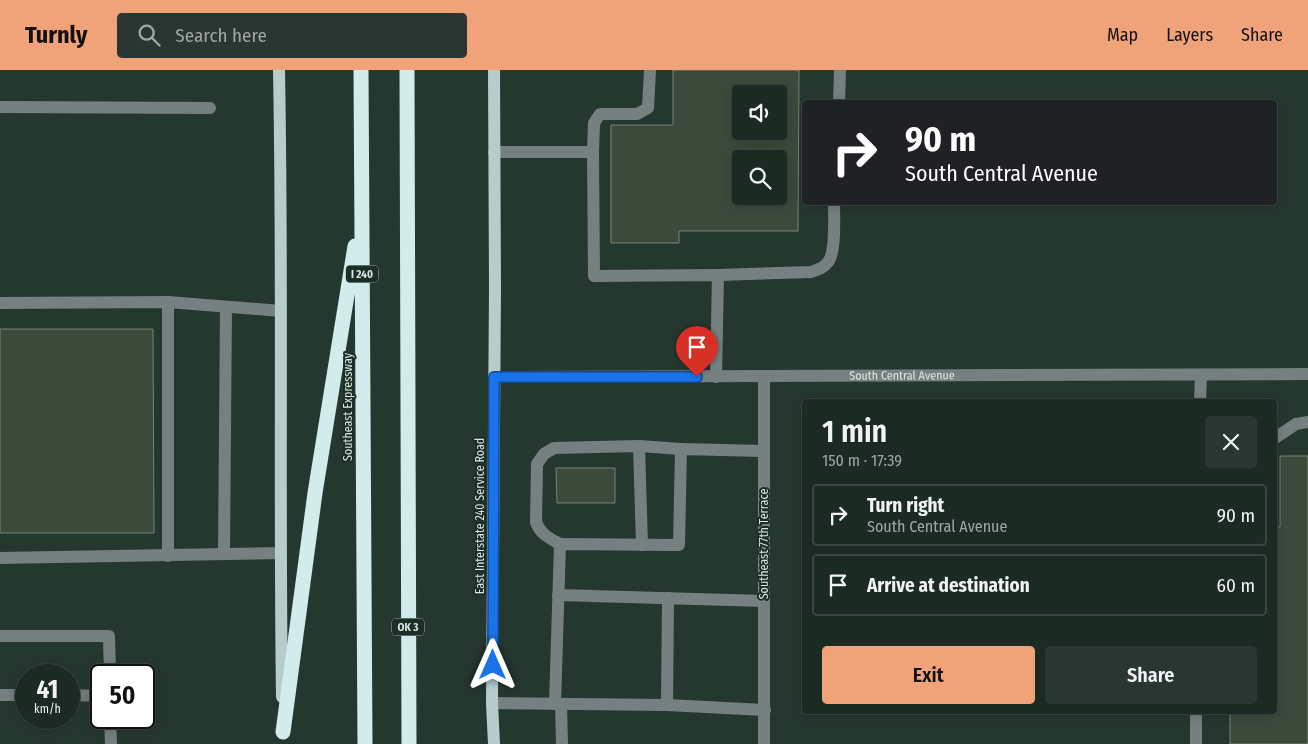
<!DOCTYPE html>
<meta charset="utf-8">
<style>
:root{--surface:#1c2a24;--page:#293631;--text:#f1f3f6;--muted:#a0a7a6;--line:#3a4641;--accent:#f0a278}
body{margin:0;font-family:"Fira Sans Condensed",sans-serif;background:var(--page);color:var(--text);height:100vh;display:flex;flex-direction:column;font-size:19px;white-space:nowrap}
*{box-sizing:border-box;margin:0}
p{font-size:16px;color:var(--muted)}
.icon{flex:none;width:28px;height:28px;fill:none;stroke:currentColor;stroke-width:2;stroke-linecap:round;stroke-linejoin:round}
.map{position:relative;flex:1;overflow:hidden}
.details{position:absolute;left:802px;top:329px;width:475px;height:315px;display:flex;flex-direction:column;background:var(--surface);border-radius:5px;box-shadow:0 2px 12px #0003,0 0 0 1px var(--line)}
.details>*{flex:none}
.hud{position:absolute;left:802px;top:30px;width:475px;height:105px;border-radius:5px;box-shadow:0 2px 12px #0003,0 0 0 1px var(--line);background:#202124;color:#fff;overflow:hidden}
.buttons{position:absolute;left:732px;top:15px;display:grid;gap:10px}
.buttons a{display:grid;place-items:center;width:55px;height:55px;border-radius:5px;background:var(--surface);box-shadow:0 2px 12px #0003,0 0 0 1px var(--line);font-size:25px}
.speed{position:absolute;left:15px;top:594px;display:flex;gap:10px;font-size:25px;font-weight:700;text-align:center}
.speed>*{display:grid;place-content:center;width:65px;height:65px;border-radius:50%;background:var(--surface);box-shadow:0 2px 12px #0003,0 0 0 1px var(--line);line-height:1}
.speed small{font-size:12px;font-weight:400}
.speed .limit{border:2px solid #111;border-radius:8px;background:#fff;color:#111}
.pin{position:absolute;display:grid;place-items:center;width:42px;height:42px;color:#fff;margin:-51px -21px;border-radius:50% 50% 50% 0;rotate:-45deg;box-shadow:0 0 5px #0007}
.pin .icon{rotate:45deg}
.me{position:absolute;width:55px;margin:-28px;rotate:0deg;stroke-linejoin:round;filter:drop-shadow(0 0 4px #0008)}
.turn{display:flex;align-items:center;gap:18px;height:105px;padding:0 20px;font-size:22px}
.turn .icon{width:65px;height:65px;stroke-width:2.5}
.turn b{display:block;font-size:35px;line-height:42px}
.round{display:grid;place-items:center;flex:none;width:52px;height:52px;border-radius:5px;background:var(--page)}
.headline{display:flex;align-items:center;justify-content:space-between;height:85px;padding:0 20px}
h1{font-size:30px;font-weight:600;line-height:38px}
.primary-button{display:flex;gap:10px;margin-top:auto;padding:10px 20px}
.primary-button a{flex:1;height:58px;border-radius:5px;background:var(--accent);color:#111;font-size:20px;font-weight:600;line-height:58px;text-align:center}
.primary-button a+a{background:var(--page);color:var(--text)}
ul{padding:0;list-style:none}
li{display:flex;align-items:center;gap:15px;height:62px;margin:0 10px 8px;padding:0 10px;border:2px solid var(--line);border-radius:5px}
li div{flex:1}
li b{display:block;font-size:19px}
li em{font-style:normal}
header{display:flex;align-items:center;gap:30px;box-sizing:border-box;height:70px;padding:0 25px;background:var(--accent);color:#111}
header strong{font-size:24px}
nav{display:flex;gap:28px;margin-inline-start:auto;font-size:18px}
.search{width:350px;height:45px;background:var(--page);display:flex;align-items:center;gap:12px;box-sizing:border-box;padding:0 18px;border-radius:5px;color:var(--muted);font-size:19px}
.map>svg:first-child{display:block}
</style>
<header>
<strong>Turnly</strong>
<div class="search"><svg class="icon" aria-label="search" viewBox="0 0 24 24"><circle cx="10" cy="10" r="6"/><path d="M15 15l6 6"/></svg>Search here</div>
<nav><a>Map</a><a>Layers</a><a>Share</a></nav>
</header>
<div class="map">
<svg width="1308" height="674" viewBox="0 0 1308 674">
<rect width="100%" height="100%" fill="#253830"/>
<path fill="#3c4a3c" stroke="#768576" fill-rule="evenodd" d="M673,0H799L798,161H679V173H611V55H673ZM741,24H779V61H741ZM741,89H779V126H741Z
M0,259H153L154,463H0Z
M1280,386H1308V674H1230V641H1275V457H1280Z
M556,398H615V433H557Z"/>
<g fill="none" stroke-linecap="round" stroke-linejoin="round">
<g stroke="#768080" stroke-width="12">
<path d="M839,32L840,0"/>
<path d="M0,37L210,38"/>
<path d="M494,82H593L594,206L718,205L716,307"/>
<path d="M593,82L594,53L600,44H637L648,38L650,0"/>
<path d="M718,205L811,202C817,200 824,198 828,192C836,183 834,146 834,132"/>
<path d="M168,232V486"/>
<path d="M0,233L168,232L281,241"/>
<path id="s1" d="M494,307L1308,304"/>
<path d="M1200,331L1201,305"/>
<path d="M1275,368L1296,354L1308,352"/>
<path d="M639,376L642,475"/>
<path d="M560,474C549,468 540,464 536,452L537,394L544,384L554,378L639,376L681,379"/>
<path d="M224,484L226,237"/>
<path d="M0,488L280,483"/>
<path d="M558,525L764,531"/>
<path d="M0,566H109L110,605"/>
<path d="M0,625H26"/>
<path d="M69,625L101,626"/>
<path d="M492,633L667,635L765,640"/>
<path d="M555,634L560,474L679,475L681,379L763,381"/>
<path d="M561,634L562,674"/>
<path d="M667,635L668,528"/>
<path d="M110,648L111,674"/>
<path d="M764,674V307"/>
<path d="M1196,674V641"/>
</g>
<path stroke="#b7cdcc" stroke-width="12" d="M279,0C283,209 279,418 282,627
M494,0L495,218L492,633L494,674"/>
<path stroke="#d1ecea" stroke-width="15" d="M361,0L365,674
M407,0L409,674
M283,662L315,423L355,176"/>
</g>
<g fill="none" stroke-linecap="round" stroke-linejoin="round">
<defs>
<path id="route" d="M493,595L494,307H697"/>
</defs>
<use href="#route" stroke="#114b97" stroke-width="12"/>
<use href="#route" stroke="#1a73e8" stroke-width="9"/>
</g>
<g text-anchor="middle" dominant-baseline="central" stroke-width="4" stroke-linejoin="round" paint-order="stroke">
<g fill="#1b2e27" stroke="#a1afa9" stroke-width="1">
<rect x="346" y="195.5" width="32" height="17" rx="4"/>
<rect x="392" y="548.5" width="32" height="17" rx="4"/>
</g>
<g font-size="11" font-weight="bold" fill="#dae6e1">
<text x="362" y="204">I 240</text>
<text x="408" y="557">OK 3</text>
</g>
<g font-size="12" fill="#dae6e1" stroke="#1b2e27">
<text stroke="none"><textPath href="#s1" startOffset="408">South Central Avenue</textPath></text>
<text transform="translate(348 337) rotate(-90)">Southeast Expressway</text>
<text transform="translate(480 446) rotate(-90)">East Interstate 240 Service Road</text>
<text transform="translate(764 474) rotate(-90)">Southeast 77th Terrace</text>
</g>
</g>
</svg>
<div class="buttons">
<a><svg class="icon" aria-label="sound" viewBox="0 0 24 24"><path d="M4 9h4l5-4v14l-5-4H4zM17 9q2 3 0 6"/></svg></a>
<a><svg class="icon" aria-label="search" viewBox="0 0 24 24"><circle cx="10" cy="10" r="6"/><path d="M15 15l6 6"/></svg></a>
</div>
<div class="speed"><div>41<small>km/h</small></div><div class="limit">50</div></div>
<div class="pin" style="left:697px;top:307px;background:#d93025"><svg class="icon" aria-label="arrive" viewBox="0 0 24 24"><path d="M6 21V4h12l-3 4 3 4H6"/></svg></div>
<svg class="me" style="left:493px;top:595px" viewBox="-20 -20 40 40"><path d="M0-17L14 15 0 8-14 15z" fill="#1a73e8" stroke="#fff" stroke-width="4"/></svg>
<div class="hud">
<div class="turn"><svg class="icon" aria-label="right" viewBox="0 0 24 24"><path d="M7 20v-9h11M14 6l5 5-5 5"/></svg><div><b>90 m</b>South Central Avenue</div></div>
</div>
<section class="details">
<div class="headline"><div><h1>1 min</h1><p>150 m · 17:39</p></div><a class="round"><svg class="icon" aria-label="close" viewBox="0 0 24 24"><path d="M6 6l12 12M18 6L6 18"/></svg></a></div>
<ul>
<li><svg class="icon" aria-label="right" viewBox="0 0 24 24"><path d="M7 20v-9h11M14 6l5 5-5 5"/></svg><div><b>Turn right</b><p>South Central Avenue</p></div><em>90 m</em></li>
<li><svg class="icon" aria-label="arrive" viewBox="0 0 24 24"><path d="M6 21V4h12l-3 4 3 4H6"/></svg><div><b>Arrive at destination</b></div><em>60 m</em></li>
</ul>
<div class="primary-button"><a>Exit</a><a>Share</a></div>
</section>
</div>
